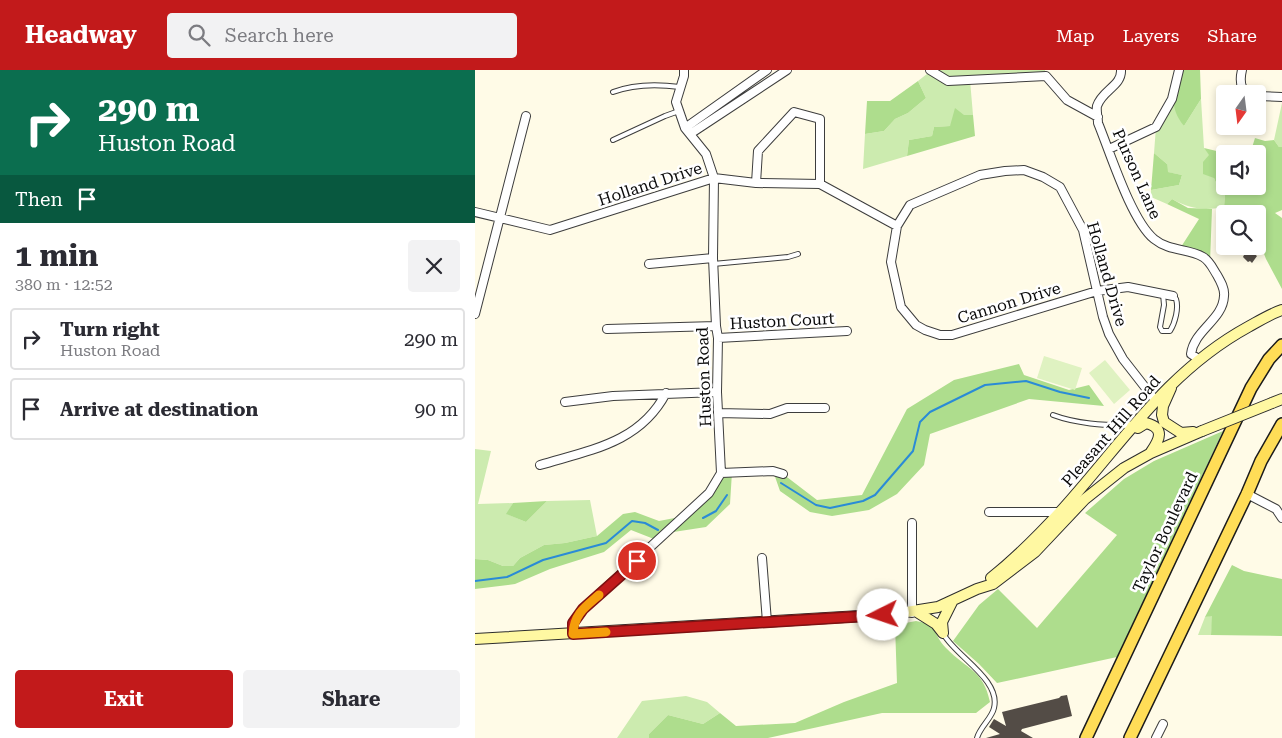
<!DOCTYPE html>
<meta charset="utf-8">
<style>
:root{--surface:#fff;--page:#f2f2f3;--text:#2b2b33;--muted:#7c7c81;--line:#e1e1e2;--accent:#c21a1b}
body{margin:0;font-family:"Roboto Serif",serif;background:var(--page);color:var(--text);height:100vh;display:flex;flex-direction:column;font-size:19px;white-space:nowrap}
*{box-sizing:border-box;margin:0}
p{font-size:16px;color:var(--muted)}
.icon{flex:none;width:28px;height:28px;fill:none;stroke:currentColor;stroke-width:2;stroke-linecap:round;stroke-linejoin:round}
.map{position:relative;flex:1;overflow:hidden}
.drawer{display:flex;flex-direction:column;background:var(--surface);width:475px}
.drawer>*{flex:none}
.guide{background:#0b6e4f;color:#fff;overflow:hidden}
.needle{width:32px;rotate:194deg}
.fabs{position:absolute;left:741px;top:15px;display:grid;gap:10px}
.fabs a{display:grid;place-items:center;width:50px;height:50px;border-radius:5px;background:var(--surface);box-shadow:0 2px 8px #0003;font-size:25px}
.pin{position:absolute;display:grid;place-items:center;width:42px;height:42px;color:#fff;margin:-21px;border:2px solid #fff;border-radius:50%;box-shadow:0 1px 5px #0007}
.me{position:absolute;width:55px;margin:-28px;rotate:266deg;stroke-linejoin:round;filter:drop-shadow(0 0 4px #0008)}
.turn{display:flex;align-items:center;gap:18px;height:105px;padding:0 15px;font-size:22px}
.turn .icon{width:65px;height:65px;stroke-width:2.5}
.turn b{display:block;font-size:35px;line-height:42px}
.then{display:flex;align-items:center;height:48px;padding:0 15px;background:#0003;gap:10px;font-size:19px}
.round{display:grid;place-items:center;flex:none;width:52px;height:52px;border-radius:5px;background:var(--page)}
.headline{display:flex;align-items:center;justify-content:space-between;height:85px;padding:0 15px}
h1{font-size:30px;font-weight:700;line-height:38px}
.primary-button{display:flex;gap:10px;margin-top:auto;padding:10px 15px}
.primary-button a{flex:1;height:58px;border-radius:5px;background:var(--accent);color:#fff;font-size:20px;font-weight:700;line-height:58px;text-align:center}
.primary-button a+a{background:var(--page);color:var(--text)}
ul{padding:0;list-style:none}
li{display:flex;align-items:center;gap:15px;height:62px;margin:0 10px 8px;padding:0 5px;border:2px solid var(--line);border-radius:5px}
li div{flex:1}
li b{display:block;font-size:19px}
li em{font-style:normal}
header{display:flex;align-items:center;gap:30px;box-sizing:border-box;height:70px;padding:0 25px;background:var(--accent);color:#fff}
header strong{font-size:24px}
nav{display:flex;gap:28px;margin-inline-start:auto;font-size:18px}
.search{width:350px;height:45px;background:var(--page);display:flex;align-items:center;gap:12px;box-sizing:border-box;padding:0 18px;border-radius:5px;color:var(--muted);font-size:19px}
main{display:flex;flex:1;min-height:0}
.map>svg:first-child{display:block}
</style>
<header>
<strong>Headway</strong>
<div class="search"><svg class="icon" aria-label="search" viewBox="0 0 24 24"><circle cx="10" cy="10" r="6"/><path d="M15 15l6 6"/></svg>Search here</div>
<nav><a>Map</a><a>Layers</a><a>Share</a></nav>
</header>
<main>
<section class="drawer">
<div class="guide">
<div class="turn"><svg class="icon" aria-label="right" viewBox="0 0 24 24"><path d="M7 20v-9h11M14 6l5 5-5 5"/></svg><div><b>290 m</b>Huston Road</div></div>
<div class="then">Then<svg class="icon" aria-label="arrive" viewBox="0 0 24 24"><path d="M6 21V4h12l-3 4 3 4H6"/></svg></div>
</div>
<div class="headline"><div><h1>1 min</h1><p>380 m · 12:52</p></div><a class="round"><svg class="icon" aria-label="close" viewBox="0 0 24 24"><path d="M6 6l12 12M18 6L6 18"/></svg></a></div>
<ul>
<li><svg class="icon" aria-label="right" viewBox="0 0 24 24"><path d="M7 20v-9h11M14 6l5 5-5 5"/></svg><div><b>Turn right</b><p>Huston Road</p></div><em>290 m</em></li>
<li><svg class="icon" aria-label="arrive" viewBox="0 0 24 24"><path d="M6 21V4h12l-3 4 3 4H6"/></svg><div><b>Arrive at destination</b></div><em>90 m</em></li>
</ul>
<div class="primary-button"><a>Exit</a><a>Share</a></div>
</section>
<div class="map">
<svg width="807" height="668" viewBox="0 0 807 668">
<rect width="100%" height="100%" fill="#fffbe7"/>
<path fill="#ccebaf" d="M457,0H570L571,6L495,10L498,45H489L475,56L459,57L457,66L434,70L432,86L388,99L390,64L409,61L420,49L433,43L451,28L443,11Z
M697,29L709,56L726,29L729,78L735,85L739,108L744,120L750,125L749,137C728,141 716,139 697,129L692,134L676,127V120L704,115L707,105L692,102V94L679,83L681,57Z
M807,33V77H804L799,70Z
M0,379L16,381L3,434L38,433L32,444L51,452L72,431L115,430L122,466L90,473L69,475L45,488L38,496H28L13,490L0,489Z
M738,545L736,565H723L730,547Z
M211,626L232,632L245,643L228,654L193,645L174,664V668H142L167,631Z"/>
<path fill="#aedd8d" d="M704,0H725L726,29L709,56C693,36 699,23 704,0Z
M443,11L451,28L433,43L420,49L409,61L390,64L392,31H415Z
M480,38L489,45H498L500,66L432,86L434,70L457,66L459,57L475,56Z
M780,68L790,71L799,70L804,77H807V140L800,143L807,148V219L791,189L783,168L782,144H773L771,139L749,137L750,125L744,120L739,108L728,104V92L734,85L729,78L754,84H750V116H782V84H775Z
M679,83L692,94L693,102L707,105L704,115L676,120Z
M697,129L713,138L737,139L735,193L704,180L724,149L692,134Z
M544,294L549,305L594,320L614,315L629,336L554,329L455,364L449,395L422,424L394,440L357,446L335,442L305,421L298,401L308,404L342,430L387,425L432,339L479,310Z
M748,361L642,587L522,613L504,594L478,571L504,535L523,519L562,558L642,465L610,443L649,409L679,391Z
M257,402L255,434L231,457L192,463L184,471L156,460L129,482L75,499L40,514L0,519V489L13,490L28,496H38L45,488L69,475L90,473L122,466L148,444L160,442L184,451L210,446L246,403Z
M72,431L51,452L31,444L38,433Z
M757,495L769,501L807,509V566L736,565L737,546L730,547Z
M441,551C463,554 458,565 471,578C492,600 508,599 515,632L501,643H407L293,668H174V664L193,645L228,654L245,643L261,656L320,653L369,632L422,613L420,555Z"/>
<path fill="#dff2c1" d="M569,286L607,298L600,320L562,308Z
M630,290L655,320L639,334L614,303Z"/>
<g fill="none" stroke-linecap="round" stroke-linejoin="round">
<path stroke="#2a8bd6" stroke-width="2" d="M306,413L341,435L355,438L388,431L400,425L438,381L445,352L455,342L510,315L551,311L585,322L614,328
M228,448L241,441L252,425
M0,511L32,507L68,490L131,473L157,451L170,453L183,460"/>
</g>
<path fill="#534c46" d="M757,176H770L782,186L777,193L775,191L773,192L768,187L769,185Z
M592,625L597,646L547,659L546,661L558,668H511L525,664L514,657L519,649L531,656L527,642L584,628L586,626Z"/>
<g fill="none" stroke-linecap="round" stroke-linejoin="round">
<defs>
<path id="service" d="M138,22C159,14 183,14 205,17
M138,70L190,46L204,41
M238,194L313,187L323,184
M688,224L689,235L685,257L687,261H695C700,253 704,238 701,229L698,226
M578,345C602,354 629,355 654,356
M469,565C482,587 526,610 519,638C517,648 505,657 502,668"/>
<path id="minor" d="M455,0L473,11L571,6L592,30L623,47
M646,0C647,16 627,20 622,36C621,41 623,48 623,53C635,82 656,150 679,169C695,182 713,178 728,187C735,191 738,199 742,205C746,212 750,219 749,226C748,250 719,260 716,284L725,290
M767,0C765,8 765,18 772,24
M782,26L807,27
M210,58L292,0
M215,64L312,0
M634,79L681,57L697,29L704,0
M281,113L283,81L319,42L345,49V114
M0,142L75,160L239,108L281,113L345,114L422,156L435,135L505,105L530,101L549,100L568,107L585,117L608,160L628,247L634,264L648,289L680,330
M422,156L416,192L426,237L441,255L450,260L465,265H477L622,221L653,217L698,226
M174,194L238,188
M0,244L51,46
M132,259L241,256
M243,268L372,261
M90,332L138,326L242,322
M243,343L295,344L312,338H350
M65,395C115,380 165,373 191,323
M246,403L298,401L308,404
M772,424L801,439L807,448
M514,442H585
M287,488L292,552
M437,543V453
M98,564V553L108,539L234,423L246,403L242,322L243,268L241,256L238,188L239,108L231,84L210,58L201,32L209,6V0
M681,668L688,654"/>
<path id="secondary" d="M696,318L688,336L687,345L689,352L706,363L718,362
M797,333L807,329
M657,356L663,358L671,353C690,358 685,369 676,382
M516,508C541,488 563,466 585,442C646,375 691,302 773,257C784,251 795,244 807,240
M442,542L461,554L468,563
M468,563L467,552L477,532
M0,569L419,544L463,537L502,519L518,514L560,482L610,429L649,398L676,383L727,361"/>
<path id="primary" d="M611,668L776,318L794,289L807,275
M655,668L772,424L786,391L807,354"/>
</defs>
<use href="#service" stroke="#3d3d3d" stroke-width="6"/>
<use href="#minor" stroke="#3d3d3d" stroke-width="10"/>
<use href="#secondary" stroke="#2c2c2c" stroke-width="12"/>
<use href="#primary" stroke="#1b1b1b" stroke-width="14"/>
<use href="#service" stroke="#fff" stroke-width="4"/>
<use href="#minor" stroke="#fff" stroke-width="8"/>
<use href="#secondary" stroke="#fff8a2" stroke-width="10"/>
<use href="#primary" stroke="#ffdd57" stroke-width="11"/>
<defs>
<path id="secondary-bridge" d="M727,361L797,333"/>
</defs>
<use href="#secondary-bridge" stroke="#2c2c2c" stroke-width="12" stroke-linecap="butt"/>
<use href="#secondary-bridge" stroke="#fff8a2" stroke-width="10"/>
</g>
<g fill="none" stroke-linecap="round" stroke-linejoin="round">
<defs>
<path id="route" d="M162,491L108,539L98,553V564L408,545"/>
</defs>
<use href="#route" stroke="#7e1112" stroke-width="12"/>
<use href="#route" stroke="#c21a1b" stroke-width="9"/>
<path stroke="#f59e0b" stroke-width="9" d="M124,525C110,537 99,544 98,564L131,562"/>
</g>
<g text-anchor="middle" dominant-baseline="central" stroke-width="5" stroke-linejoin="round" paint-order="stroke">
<g font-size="16" fill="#0a0a0a" stroke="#fff">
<text transform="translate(662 104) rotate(66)">Purson Lane</text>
<text transform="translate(175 114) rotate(-18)">Holland Drive</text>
<text transform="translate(632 204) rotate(74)">Holland Drive</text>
<text transform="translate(534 233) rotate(-17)">Cannon Drive</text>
<text transform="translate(307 251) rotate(-3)">Huston Court</text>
<text transform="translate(229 307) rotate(-92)">Huston Road</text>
<text transform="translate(636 361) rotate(-49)">Pleasant Hill Road</text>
<text transform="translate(690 462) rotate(-65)">Taylor Boulevard</text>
</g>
</g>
</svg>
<div class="fabs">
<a><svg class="needle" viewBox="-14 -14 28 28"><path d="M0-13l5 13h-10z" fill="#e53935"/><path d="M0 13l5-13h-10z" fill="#7c7c81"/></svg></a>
<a><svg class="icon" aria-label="sound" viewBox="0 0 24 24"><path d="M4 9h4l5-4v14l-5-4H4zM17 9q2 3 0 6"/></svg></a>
<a><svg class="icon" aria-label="search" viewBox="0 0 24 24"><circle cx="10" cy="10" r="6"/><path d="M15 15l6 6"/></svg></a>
</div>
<div class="pin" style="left:162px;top:491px;background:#d93025"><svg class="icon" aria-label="arrive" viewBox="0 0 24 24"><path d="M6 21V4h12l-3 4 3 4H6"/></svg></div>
<svg class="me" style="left:408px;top:545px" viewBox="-20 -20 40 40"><circle r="19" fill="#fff"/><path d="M0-13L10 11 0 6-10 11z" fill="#c21a1b"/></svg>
</div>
</main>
